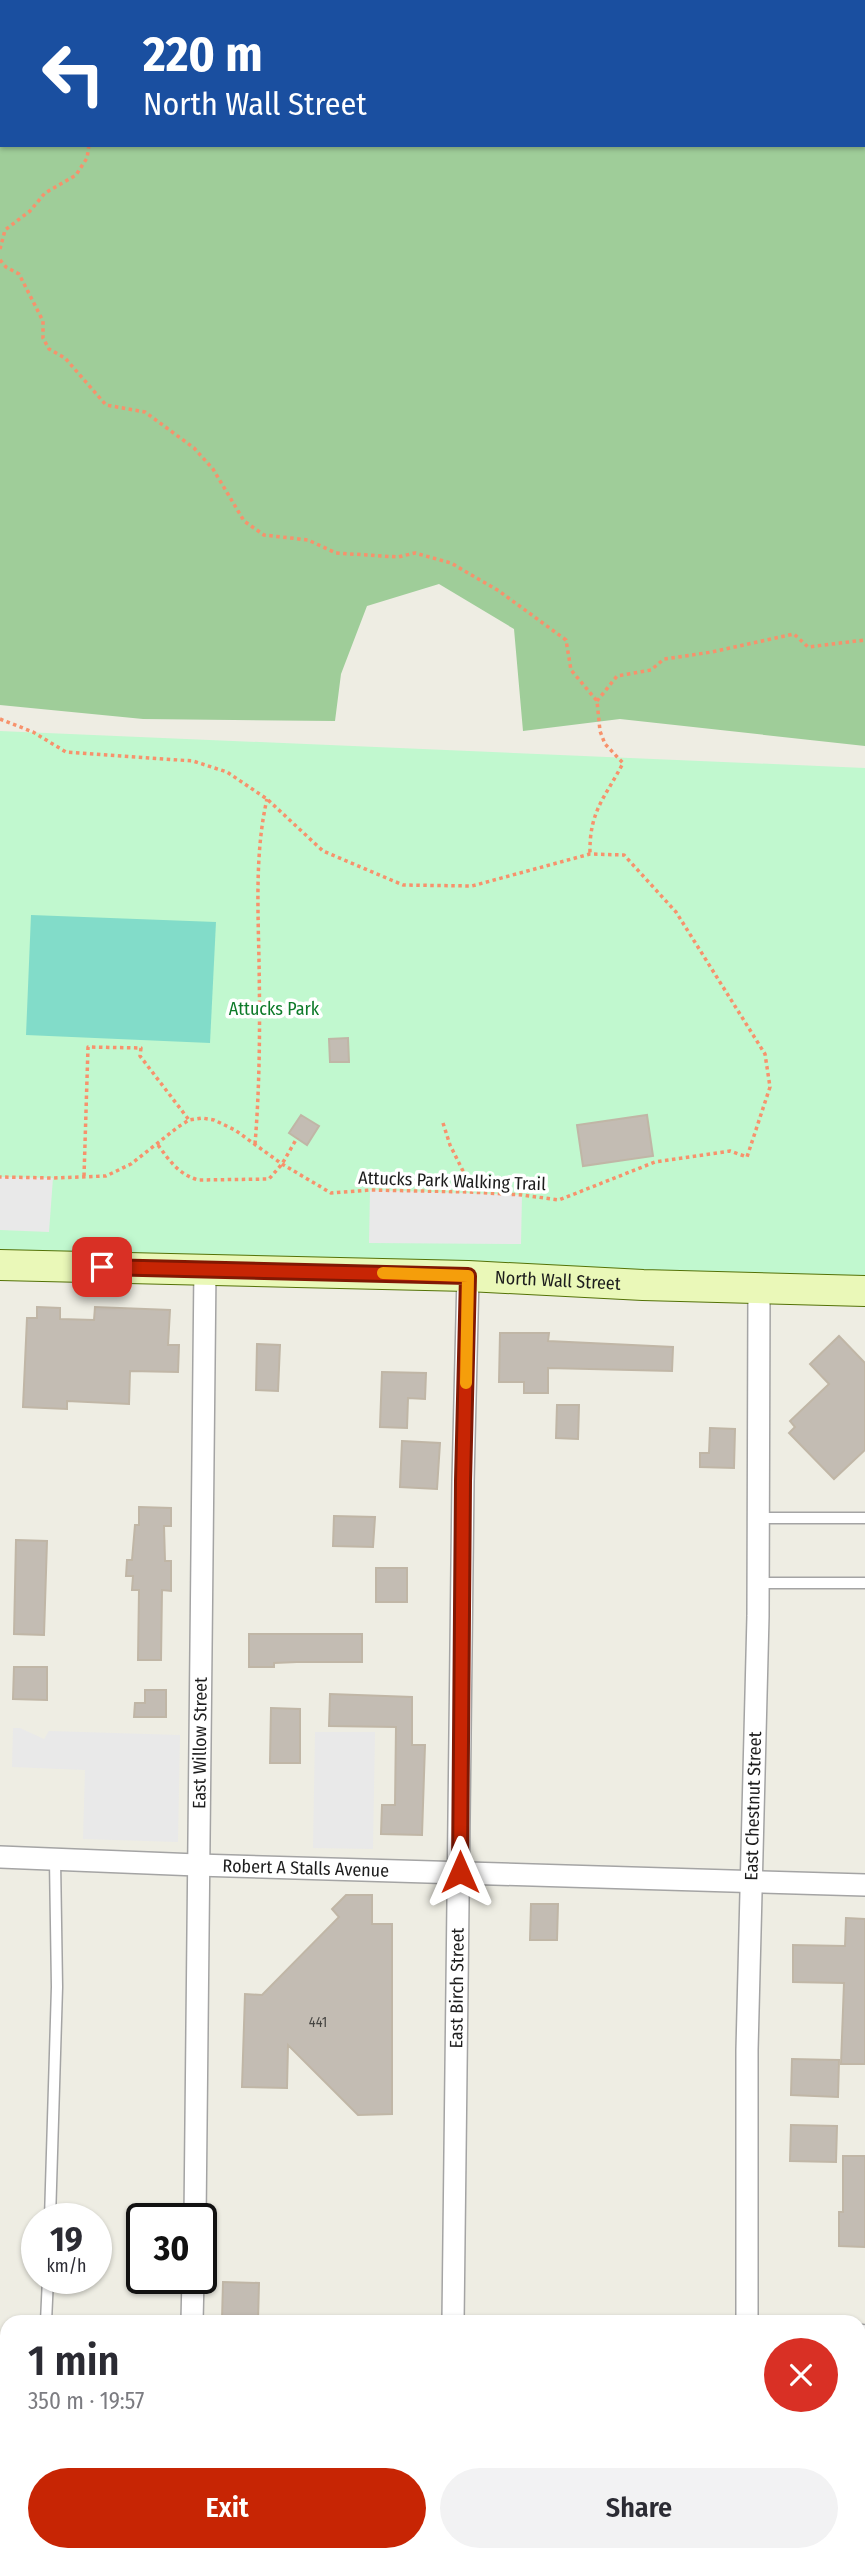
<!DOCTYPE html>
<meta charset="utf-8">
<style>
:root{--surface:#fff;--page:#f2f2f3;--text:#2b2b33;--muted:#7c7c81;--accent:#c72504}
body{margin:0;font-family:"Fira Sans Condensed",sans-serif;background:var(--page);color:var(--text);height:100vh;display:flex;flex-direction:column;font-size:26px;white-space:nowrap}
*{box-sizing:border-box;margin:0}
p{font-size:23px;color:var(--muted)}
.icon{flex:none;width:38px;height:38px;fill:none;stroke:currentColor;stroke-width:2;stroke-linecap:round;stroke-linejoin:round}
.map{position:relative;flex:1;overflow:hidden}
.side{position:absolute;left:0px;top:2315px;width:866px;height:247px;display:flex;flex-direction:column;background:var(--surface);border-radius:21px 21px 0 0;box-shadow:0 2px 5px #0004}
.side>*{flex:none}
.top-card{position:absolute;left:0px;top:0px;width:866px;height:147px;box-shadow:0 2px 5px #0004;background:#1a4fa0;color:#fff;overflow:hidden}
.speed{position:absolute;left:21px;top:2203px;display:flex;gap:14px;font-size:35px;font-weight:700;text-align:center}
.speed>*{display:grid;place-content:center;width:91px;height:91px;border-radius:50%;background:var(--surface);box-shadow:0 2px 5px #0004;line-height:1}
.speed small{font-size:18px;font-weight:400}
.speed .limit{border:4px solid #111;border-radius:10px;background:#fff;color:#111}
.pin{position:absolute;display:grid;place-items:center;width:60px;height:60px;color:#fff;margin:-30px;border-radius:14px;box-shadow:0 4px 10px #0006}
.me{position:absolute;width:77px;margin:-38px;rotate:0deg;stroke-linejoin:round;filter:drop-shadow(0 0 5px #0008)}
.turn{display:flex;align-items:center;gap:24px;height:147px;padding:0 28px;font-size:32px}
.turn .icon{width:91px;height:91px;stroke-width:2.5}
.turn b{display:block;font-size:49px;line-height:60px}
.round{display:grid;place-items:center;flex:none;width:74px;height:74px;border-radius:37px;background:var(--page)}
.headline{display:flex;align-items:center;justify-content:space-between;height:119px;padding:0 28px}
h1{font-size:42px;font-weight:600;line-height:52px}
.primary-button{display:flex;gap:14px;margin-top:auto;padding:14px 28px}
.primary-button a{flex:1;height:80px;border-radius:42px;background:var(--accent);color:#fff;font-size:28px;font-weight:600;line-height:80px;text-align:center}
.primary-button a+a{background:var(--page);color:var(--text)}
.map>svg:first-child{display:block}
</style>
<div class="map">
<svg width="865" height="2561" viewBox="0 0 865 2561">
<rect width="100%" height="100%" fill="#eeede3"/>
<path fill="#9fcd99" fill-rule="evenodd" d="M0,0H865V746L620,719L523,731L514,629L439,584L367,606L341,674L335,721L143,719L0,705ZM2,2H864V145H2Z"/>
<path fill="#c1f8cf" d="M0,731L865,768V1294L0,1266Z"/>
<path fill="#82dcc9" d="M31,915L216,922L210,1043L26,1035Z"/>
<path fill="#e9e9e9" d="M0,1177L53,1178L49,1232L0,1230Z
M370,1190L522,1195L521,1244L369,1243Z
M13,1728H20L44,1739L49,1731L180,1735L178,1842L83,1839L85,1770L12,1767Z
M315,1732H375L373,1849L313,1848Z"/>
<path fill="#c3bcb3" stroke="#c0b6a6" stroke-width="2" d="M348,1038L349,1062H330L329,1039Z
M301,1115L319,1126L307,1145L289,1133Z
M647,1115L653,1156L583,1166L577,1125Z
M37,1307L60,1308V1319L94,1320L95,1307L170,1310L168,1345H179L178,1372L130,1371L129,1404L67,1401V1409L23,1407L27,1318H37Z
M500,1333H549L548,1341L673,1347L672,1371L548,1368V1393H524V1382H499Z
M839,1336L865,1363V1450L834,1479L789,1433L795,1427L790,1421L829,1384L810,1364Z
M257,1344L280,1345L278,1391L256,1390Z
M382,1372L426,1373L425,1399L408,1398L407,1428L380,1427Z
M557,1405H579L578,1439L556,1438Z
M710,1428L735,1429L734,1468L700,1467V1453H709Z
M402,1441L440,1443L437,1489L400,1487Z
M139,1507L171,1508V1526H164L165,1561H171V1591L162,1590L161,1660H138L139,1590H132L133,1576H126L127,1560H132L135,1525H139Z
M334,1516L375,1517L373,1547L333,1546Z
M16,1540L47,1541L44,1635L14,1634Z
M376,1568H407V1602H376Z
M249,1634H362V1662H297L274,1663V1667H249Z
M14,1667H47V1700L13,1699Z
M145,1690H166V1717H134L135,1703H145Z
M330,1694L412,1697V1745H425L422,1835L381,1834L382,1805H395L396,1727L329,1726Z
M271,1708L300,1709V1763H270Z
M346,1895H372V1924H392V2114L358,2115L288,2045L287,2088L242,2087L245,1994L262,1995L339,1917L332,1909Z
M531,1904H558L557,1940H530Z
M846,1918L865,1919V2064H841L844,1983L793,1982V1945L845,1946Z
M792,2059L839,2060L838,2097L791,2095Z
M791,2125L837,2126L836,2162L790,2161Z
M843,2156H865V2247L839,2246V2212H843Z
M223,2282L259,2283L258,2321L222,2320Z"/>
<g fill="none" stroke-linecap="round" stroke-linejoin="round">
<defs>
<path id="lane" d="M758,1518H865
M758,1583H865
M50,2219L57,1987L55,1860
M46,2322L48,2278"/>
<g id="street">
<path id="s1" d="M0,1857L197,1865L865,1885"/>
<path id="s2" d="M195,2219L205,1268"/>
<path d="M192,2322L193,2278"/>
<path id="s3" d="M453,2322L463,1481L468,1276"/>
<path id="s4" d="M747,2322V2050L758,1616L759,1289"/>
<path d="M859,2335L865,2336"/>
<path d="M0,2444H7"/>
<path d="M188,2561V2555"/>
<path d="M449,2561V2555"/>
<path d="M745,2561V2555"/>
</g>
<g id="secondary">
<path id="s5" d="M0,1265L468,1276L643,1285L865,1291"/>
</g>
</defs>
<use href="#lane" stroke="#a4a4a4" stroke-width="13"/>
<use href="#street" stroke="#a4a4a4" stroke-width="24"/>
<use href="#secondary" stroke="#547207" stroke-width="32"/>
<path stroke="#f7926c" stroke-width="3.5" stroke-dasharray="3.5 3.5" stroke-linecap="butt" d="M749,0L753,2
M154,2L155,0
M864,6H865
M0,249L5,230L30,211L45,193L76,175L87,158L89,145
M0,260L6,267L19,274L43,321V338L49,349L65,358L106,405L145,412L194,448L213,469L244,521L264,535L308,540L336,553L398,557L415,553L451,563L499,591L566,640L571,670L597,701L600,731L605,744L623,763C605,798 589,811 590,854
M597,701L617,676L651,670L664,659L712,652L794,634L808,647L865,640
M0,719L33,732L66,752L193,761L227,772L267,799L323,851L403,885L472,886L590,854L624,855L676,912L765,1054L770,1087L747,1157L730,1151L655,1162L559,1200L522,1195L470,1192L370,1190L331,1193L282,1164L235,1130L214,1120L202,1118L189,1120L178,1127L131,1164L106,1176L53,1178L0,1177
M443,1123L450,1145L470,1185V1192
M255,1144C260,1083 260,1022 259,961C258,908 255,851 267,799
M158,1145C169,1160 178,1174 198,1180L269,1179L282,1164L297,1138
M84,1176L88,1047L141,1048L140,1056L189,1120"/>
<use href="#lane" stroke="#fff" stroke-width="10"/>
<use href="#street" stroke="#fff" stroke-width="21"/>
<use href="#secondary" stroke="#eaf8b8" stroke-width="30"/>
</g>
<g fill="none" stroke-linecap="round" stroke-linejoin="round">
<defs>
<path id="route" d="M102,1267L468,1276L463,1481L460,1872"/>
</defs>
<use href="#route" stroke="#811803" stroke-width="18"/>
<use href="#route" stroke="#c72504" stroke-width="12"/>
<path stroke="#f59e0b" stroke-width="12" d="M383,1273L468,1276L466,1383"/>
</g>
<g text-anchor="middle" dominant-baseline="central" stroke-width="7" stroke-linejoin="round" paint-order="stroke">
<g font-size="14" fill="#464542">
<text x="318" y="2022">441</text>
</g>
<g font-size="18" fill="#0d7a29" stroke="#fff">
<text x="274" y="1009">Attucks Park</text>
</g>
<g font-size="18" fill="#1d1d1d" stroke="#fff">
<text transform="translate(452 1181) rotate(2)">Attucks Park Walking Trail</text>
<text stroke="none"><textPath href="#s5" startOffset="558">North Wall Street</textPath></text>
<text stroke="none"><textPath href="#s2" startOffset="476">East Willow Street</textPath></text>
<text stroke="none"><textPath href="#s4" startOffset="516">East Chestnut Street</textPath></text>
<text stroke="none"><textPath href="#s1" startOffset="306">Robert A Stalls Avenue</textPath></text>
<text stroke="none"><textPath href="#s3" startOffset="334">East Birch Street</textPath></text>
</g>
</g>
</svg>
<div class="speed"><div>19<small>km/h</small></div><div class="limit">30</div></div>
<div class="pin" style="left:102px;top:1267px;background:#d93025"><svg class="icon" aria-label="arrive" viewBox="0 0 24 24"><path d="M6 21V4h12l-3 4 3 4H6"/></svg></div>
<svg class="me" style="left:460px;top:1872px" viewBox="-20 -20 40 40"><path d="M0-17L14 15 0 8-14 15z" fill="#c72504" stroke="#fff" stroke-width="4"/></svg>
<div class="top-card">
<div class="turn"><svg class="icon" aria-label="left" viewBox="0 0 24 24"><path d="M17 20v-9H6M10 6l-5 5 5 5"/></svg><div><b>220 m</b>North Wall Street</div></div>
</div>
<section class="side">
<div class="headline"><div><h1>1 min</h1><p>350 m · 19:57</p></div><a class="round" style="background:#d93025;color:#fff"><svg class="icon" aria-label="close" viewBox="0 0 24 24"><path d="M6 6l12 12M18 6L6 18"/></svg></a></div>
<div class="primary-button"><a>Exit</a><a>Share</a></div>
</section>
</div>
